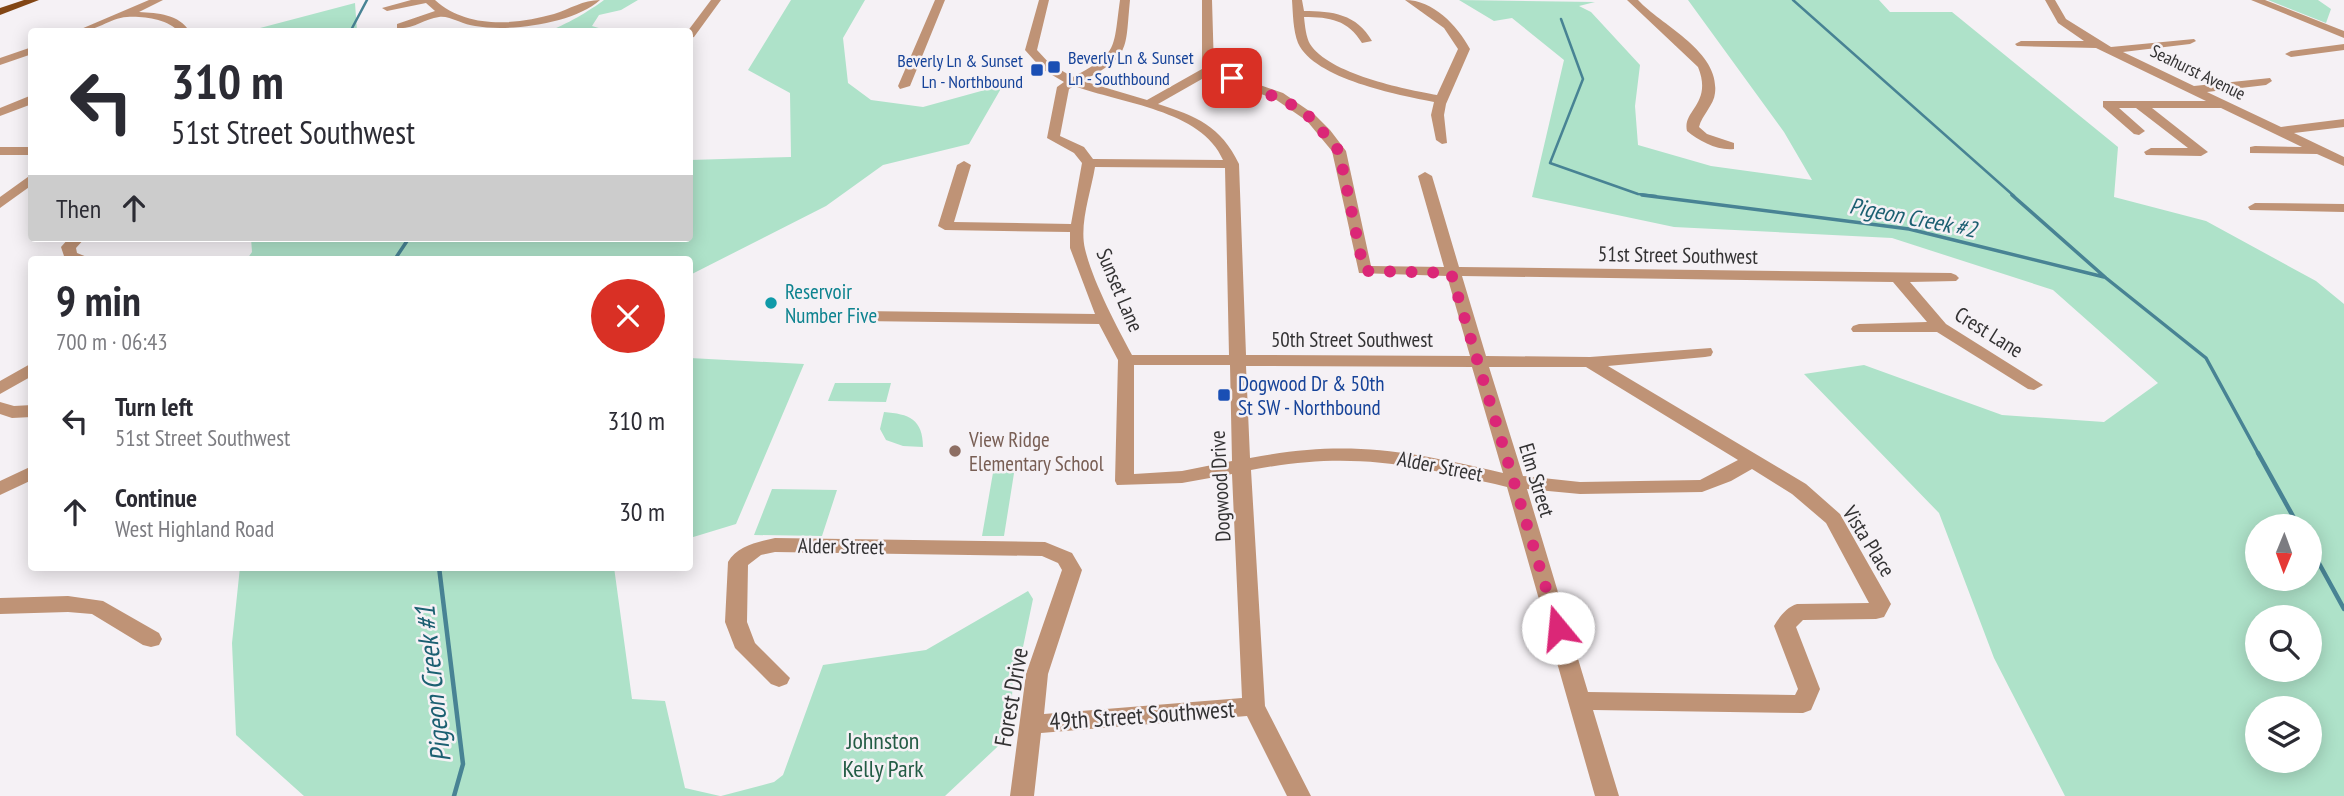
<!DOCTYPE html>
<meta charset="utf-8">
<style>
:root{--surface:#fff;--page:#f2f2f3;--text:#2b2b33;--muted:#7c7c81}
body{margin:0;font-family:"PT Sans Narrow",sans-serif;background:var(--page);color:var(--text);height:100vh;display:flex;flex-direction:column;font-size:26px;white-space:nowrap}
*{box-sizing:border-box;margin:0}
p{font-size:23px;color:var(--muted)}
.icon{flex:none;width:38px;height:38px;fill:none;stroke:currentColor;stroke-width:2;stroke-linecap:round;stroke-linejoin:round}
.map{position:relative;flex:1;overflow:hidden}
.drawer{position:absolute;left:28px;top:256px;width:665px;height:315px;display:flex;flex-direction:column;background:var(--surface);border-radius:7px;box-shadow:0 4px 18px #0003}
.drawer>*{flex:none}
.banner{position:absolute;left:28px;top:28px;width:665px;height:214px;border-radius:7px;box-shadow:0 4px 18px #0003;background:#fff;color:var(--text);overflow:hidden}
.needle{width:46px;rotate:181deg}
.controls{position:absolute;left:2245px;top:514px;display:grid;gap:14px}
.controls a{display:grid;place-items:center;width:77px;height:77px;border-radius:50%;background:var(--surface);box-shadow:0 4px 18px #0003;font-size:35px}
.pin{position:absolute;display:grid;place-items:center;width:60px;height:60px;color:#fff;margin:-30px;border-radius:14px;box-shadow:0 4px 10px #0006}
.me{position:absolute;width:77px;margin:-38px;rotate:343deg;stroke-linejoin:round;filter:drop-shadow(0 0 5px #0008)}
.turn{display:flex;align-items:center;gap:24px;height:147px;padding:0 28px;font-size:32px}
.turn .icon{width:91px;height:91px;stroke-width:2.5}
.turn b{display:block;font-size:49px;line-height:60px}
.then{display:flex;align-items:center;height:66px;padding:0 28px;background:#0003;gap:14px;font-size:26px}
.round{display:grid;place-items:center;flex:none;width:74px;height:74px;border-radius:37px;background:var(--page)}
.headline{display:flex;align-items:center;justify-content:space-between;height:119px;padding:0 28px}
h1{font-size:42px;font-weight:700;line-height:52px}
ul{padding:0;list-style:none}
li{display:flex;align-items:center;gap:21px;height:91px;padding:0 28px}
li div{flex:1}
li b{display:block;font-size:26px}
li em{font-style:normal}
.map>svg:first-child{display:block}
</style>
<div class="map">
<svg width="2344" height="796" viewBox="0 0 2344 796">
<rect width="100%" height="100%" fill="#f5f1f5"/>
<path fill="#aee2c9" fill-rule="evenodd" d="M604,0H638L621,10L599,15L592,26L602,29L599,31H548C564,26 591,10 604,0Z
M791,0H865L843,38L848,83L871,100L923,107L1003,85L969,144L883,165L826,206L692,274L690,280V259H247L252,252L251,238H690V160L791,157L790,93L748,70Z
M1459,0L1595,2L1579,6L1591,12L1640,65L1635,106L1638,145L1711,166L1812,180L1784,132L1688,0H1879L1890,12H1952L2118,147L2114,197L2206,221L2316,281L2344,304V796H2065L1994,658L1939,513L1804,374L1864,365L2002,415L2104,422L2158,383L2053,290L1892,238L1674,227L1532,197L1564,60L1512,18L1494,21ZM2258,527H2310V579H2258ZM2258,618H2310V670H2258ZM2258,709H2310V761H2258Z
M2268,0H2318L2331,9L2326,23Z
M355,3L357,31L274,32L260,28Z
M690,358L804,364L736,524L690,538Z
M835,383H891L886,402L828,401Z
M884,412C909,414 923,419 923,447L903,446L886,440L880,429Z
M994,467H1015L1004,536H982Z
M772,489L837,490L822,536L754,535Z
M240,567H614L632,699L665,701L685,788L720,796H304L236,735L232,643Z
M1028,591L1033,599L1023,647L1014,659L1010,735L945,796H721L774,782L783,775L823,665L926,650Z"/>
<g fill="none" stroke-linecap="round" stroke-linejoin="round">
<path stroke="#488394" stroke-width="2.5" d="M1793,0L2014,196
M1561,19L1583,79L1550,163L1638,194L1656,196
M350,32L367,0"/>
<path stroke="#488394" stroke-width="3.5" d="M1642,195L1909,229L2104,277
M2012,195L2106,278L2206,358L2259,455
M395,259L409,238"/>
<path stroke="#488394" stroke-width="4.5" d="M2258,453L2299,527
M2310,547L2344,609
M439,567L463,764L454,796"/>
<path fill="#bf9376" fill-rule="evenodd" d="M149,0H163L139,12C158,13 179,14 190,32H179C168,19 143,16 127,17C109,18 97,32 74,32Z
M411,0H435C467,29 515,25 554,14C570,9 583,0 600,0C573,24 509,32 475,26C464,25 448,15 439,17C424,19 412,30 397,28V24L435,11L426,3L387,11L382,8Z
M711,0H721L694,37L690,38V32H687Z
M935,0H945L910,86L900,89L898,86Z
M1039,0H1049L1037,50L1050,64L1073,77C1119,53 1113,49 1120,0H1130C1125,51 1131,55 1083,81L1147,100L1202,69V0H1212L1214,69L1283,93L1315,115L1330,130L1346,151L1371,266L1444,267L1418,176L1425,172L1432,176L1459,267L1951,273L1956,275L1959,278L1956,281L1910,282L1946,324L2043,385L2034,390L2028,389L1937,332H1853L1851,329L1853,326L1859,324L1927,322L1893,282L1462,276L1486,356L1590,357L1711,348L1713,352L1711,356L1705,357L1608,366L1806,484L1840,514L1891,604L1884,617L1876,619L1803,620L1796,627L1820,689L1811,710L1803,713L1593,710L1619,796H1595L1507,487C1410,464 1350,451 1251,470L1265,706L1311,796H1287L1247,716L1041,733L1034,796H1010L1026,674L1062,570L1058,563L1042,556L775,552L761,555L748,565L747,622L755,643L790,678L787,684L779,687L771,684L735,648L725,622L728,562C737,546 758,542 775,538L1045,542L1072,553L1082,570L1048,674L1044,714L1242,698L1232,474L1182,483L1117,485L1115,481L1118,360L1099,324L859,321L851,316L859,311L1095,314L1070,248V232L945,230L938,226L957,165L964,161L971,165L954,222L1071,224L1082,163L1074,153L1047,138L1057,87L1064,82L1042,69L1025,50ZM1209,75L1275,99L1307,121L1332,151L1359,273L1447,276L1470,356L1246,355L1239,164C1221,126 1196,116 1158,104ZM1074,86C1120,103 1202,110 1223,160L1093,159L1084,147L1060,136L1069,89ZM1095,167L1225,168L1229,355H1132C1116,325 1093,282 1085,249C1079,224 1091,192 1095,167ZM1134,365H1230L1232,461L1182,471L1134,474ZM1246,366L1472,367L1503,473C1408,451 1348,439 1250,458ZM1489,367H1586L1738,460L1700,480L1580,482L1523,476ZM1752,469L1792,494L1826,523L1869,603L1797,604C1787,607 1780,616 1774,626L1798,689L1795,695L1588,692L1527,489L1580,494L1702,492L1731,481Z
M1292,0H1302L1304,11C1332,11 1357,14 1372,41L1362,43C1348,20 1330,17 1304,17C1305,26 1306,37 1310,44C1329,74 1404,89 1437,95L1458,49L1444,28L1405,0C1433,0 1457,25 1470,49L1446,104L1444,115L1447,143L1442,144L1436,140L1431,115L1434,102C1399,95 1314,79 1298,43C1293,30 1293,14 1292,0Z
M1627,0H1638C1662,26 1720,51 1715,93C1714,105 1702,115 1699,127L1707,134L1734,143V149C1718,151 1699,141 1687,131C1682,110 1713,104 1698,67Z
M2045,0H2055L2066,19L2111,47L2194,39L2196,41L2190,44L2123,52L2194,86L2270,78L2272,81L2266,85L2207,92L2281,127L2344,119V127L2294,133L2344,157V166L2317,154L2250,153V147L2255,146L2302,147L2221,108H2152L2208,152L2201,156L2146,155L2144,152L2151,148H2188L2136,108H2119L2145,131L2139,135L2134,134L2103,107V101H2206L2096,48L2017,46L2015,44L2021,41H2084L2058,23Z
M2251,0H2265L2344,31V38Z
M2344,44V50L2291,57L2285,54L2291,51Z
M32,47V54L0,65V58Z
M32,95V104L0,116V108Z
M0,147H32V155H0Z
M32,174V185L0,208V197Z
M2255,203L2344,204V212L2250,210L2248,207Z
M69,238H85L76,248L77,253L92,259H65L61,247Z
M32,363V376L0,394V381Z
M0,402L14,406L32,405V417L12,418L0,414Z
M32,466V480L0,495V481Z
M68,596L103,601L159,633L162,639L159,645L151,647L143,645L92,614L68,612L0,614V598Z"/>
<path fill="#824615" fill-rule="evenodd" d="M24,0H39L0,15V8Z"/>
</g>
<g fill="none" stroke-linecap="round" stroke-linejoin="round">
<path stroke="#db2777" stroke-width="12" stroke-dasharray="0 21.6" d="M1232,78L1297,107L1311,118L1339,151L1364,271L1451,273L1558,628"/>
</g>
<g fill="#1a4fb4" stroke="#f5f1f5" stroke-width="2.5">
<rect x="1047" y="60" width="14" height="14" rx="3.5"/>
<rect x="1030" y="63" width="14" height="14" rx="3.5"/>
<rect x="1217" y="388" width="14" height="14" rx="3.5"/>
</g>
<circle fill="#0f9aa8" stroke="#f5f1f5" stroke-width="2.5" cx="771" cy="303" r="7"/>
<circle fill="#8d6e63" stroke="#f5f1f5" stroke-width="2.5" cx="955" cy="451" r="7"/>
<g text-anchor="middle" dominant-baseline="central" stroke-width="5" stroke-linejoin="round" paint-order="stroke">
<g font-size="18" fill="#164399" stroke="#f5f1f5" text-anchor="start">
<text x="1068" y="57">Beverly Ln &amp; Sunset<tspan x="1068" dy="21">Ln - Southbound</tspan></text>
<text x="1023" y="60" text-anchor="end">Beverly Ln &amp; Sunset<tspan x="1023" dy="21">Ln - Northbound</tspan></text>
</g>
<g font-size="18" fill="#333233" stroke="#f5f1f5">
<text transform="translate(2198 72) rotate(26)">Seahurst Avenue</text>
</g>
<g font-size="21" fill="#333233" stroke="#f5f1f5">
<text transform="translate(1678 255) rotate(1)">51st Street Southwest</text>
<text transform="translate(1120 290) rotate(67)">Sunset Lane</text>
<text transform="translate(1989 332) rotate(32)">Crest Lane</text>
<text x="1352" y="339">50th Street Southwest</text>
<text transform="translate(1440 466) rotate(11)">Alder Street</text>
<text transform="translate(1537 480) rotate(73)">Elm Street</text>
<text transform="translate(1220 486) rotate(-93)">Dogwood Drive</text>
<text transform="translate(1869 541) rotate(58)">Vista Place</text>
<text transform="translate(841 546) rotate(1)">Alder Street</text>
</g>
<g font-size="21" fill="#0d838f" stroke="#f5f1f5" text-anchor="start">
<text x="785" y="291">Reservoir<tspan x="785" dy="24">Number Five</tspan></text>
</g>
<g font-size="21" fill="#164399" stroke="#f5f1f5" text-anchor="start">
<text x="1238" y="383">Dogwood Dr &amp; 50th<tspan x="1238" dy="24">St SW - Northbound</tspan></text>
</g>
<g font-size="21" fill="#785e54" stroke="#f5f1f5" text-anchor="start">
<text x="969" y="439">View Ridge<tspan x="969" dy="24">Elementary School</tspan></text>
</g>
<g font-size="23" font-style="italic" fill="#1b5f71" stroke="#f5f1f5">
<text transform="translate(1913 217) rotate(11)">Pigeon Creek #2</text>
</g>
<g font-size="24" fill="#333233" stroke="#f5f1f5">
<text transform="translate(1011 697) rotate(-80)">Forest Drive</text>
<text transform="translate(1142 715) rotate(-4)">49th Street Southwest</text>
</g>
<g font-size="24" fill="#235c45" stroke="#f5f1f5">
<text x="883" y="740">Johnston<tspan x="883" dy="28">Kelly Park</tspan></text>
</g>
<g font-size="28" font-style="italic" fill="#1b5f71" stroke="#f5f1f5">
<text transform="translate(432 684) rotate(-96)">Pigeon Creek #1</text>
</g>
</g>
</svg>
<div class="controls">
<a><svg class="needle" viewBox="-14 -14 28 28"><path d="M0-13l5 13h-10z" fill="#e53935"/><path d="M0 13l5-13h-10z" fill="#7c7c81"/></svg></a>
<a><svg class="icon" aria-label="search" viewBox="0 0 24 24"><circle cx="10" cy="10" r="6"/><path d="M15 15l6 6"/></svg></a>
<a><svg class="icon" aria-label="layers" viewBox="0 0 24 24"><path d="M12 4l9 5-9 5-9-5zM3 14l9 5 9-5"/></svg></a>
</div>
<div class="pin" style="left:1232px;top:78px;background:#d93025"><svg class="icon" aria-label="arrive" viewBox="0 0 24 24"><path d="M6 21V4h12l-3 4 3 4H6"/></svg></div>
<svg class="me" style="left:1558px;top:628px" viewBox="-20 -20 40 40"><circle r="19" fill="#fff"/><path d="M0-13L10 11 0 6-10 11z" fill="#db2777"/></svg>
<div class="banner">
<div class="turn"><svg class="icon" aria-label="left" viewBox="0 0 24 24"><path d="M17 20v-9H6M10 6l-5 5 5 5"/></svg><div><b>310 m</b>51st Street Southwest</div></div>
<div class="then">Then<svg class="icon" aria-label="ahead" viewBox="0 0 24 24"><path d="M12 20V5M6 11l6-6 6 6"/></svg></div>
</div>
<section class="drawer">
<div class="headline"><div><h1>9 min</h1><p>700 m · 06:43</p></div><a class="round" style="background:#d93025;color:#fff"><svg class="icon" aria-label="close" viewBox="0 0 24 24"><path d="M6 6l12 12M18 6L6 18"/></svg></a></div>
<ul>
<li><svg class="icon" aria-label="left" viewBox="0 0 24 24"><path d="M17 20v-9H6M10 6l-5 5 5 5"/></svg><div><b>Turn left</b><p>51st Street Southwest</p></div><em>310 m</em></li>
<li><svg class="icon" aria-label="ahead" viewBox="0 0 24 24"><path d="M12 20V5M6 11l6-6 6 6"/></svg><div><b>Continue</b><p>West Highland Road</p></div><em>30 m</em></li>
</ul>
</section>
</div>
